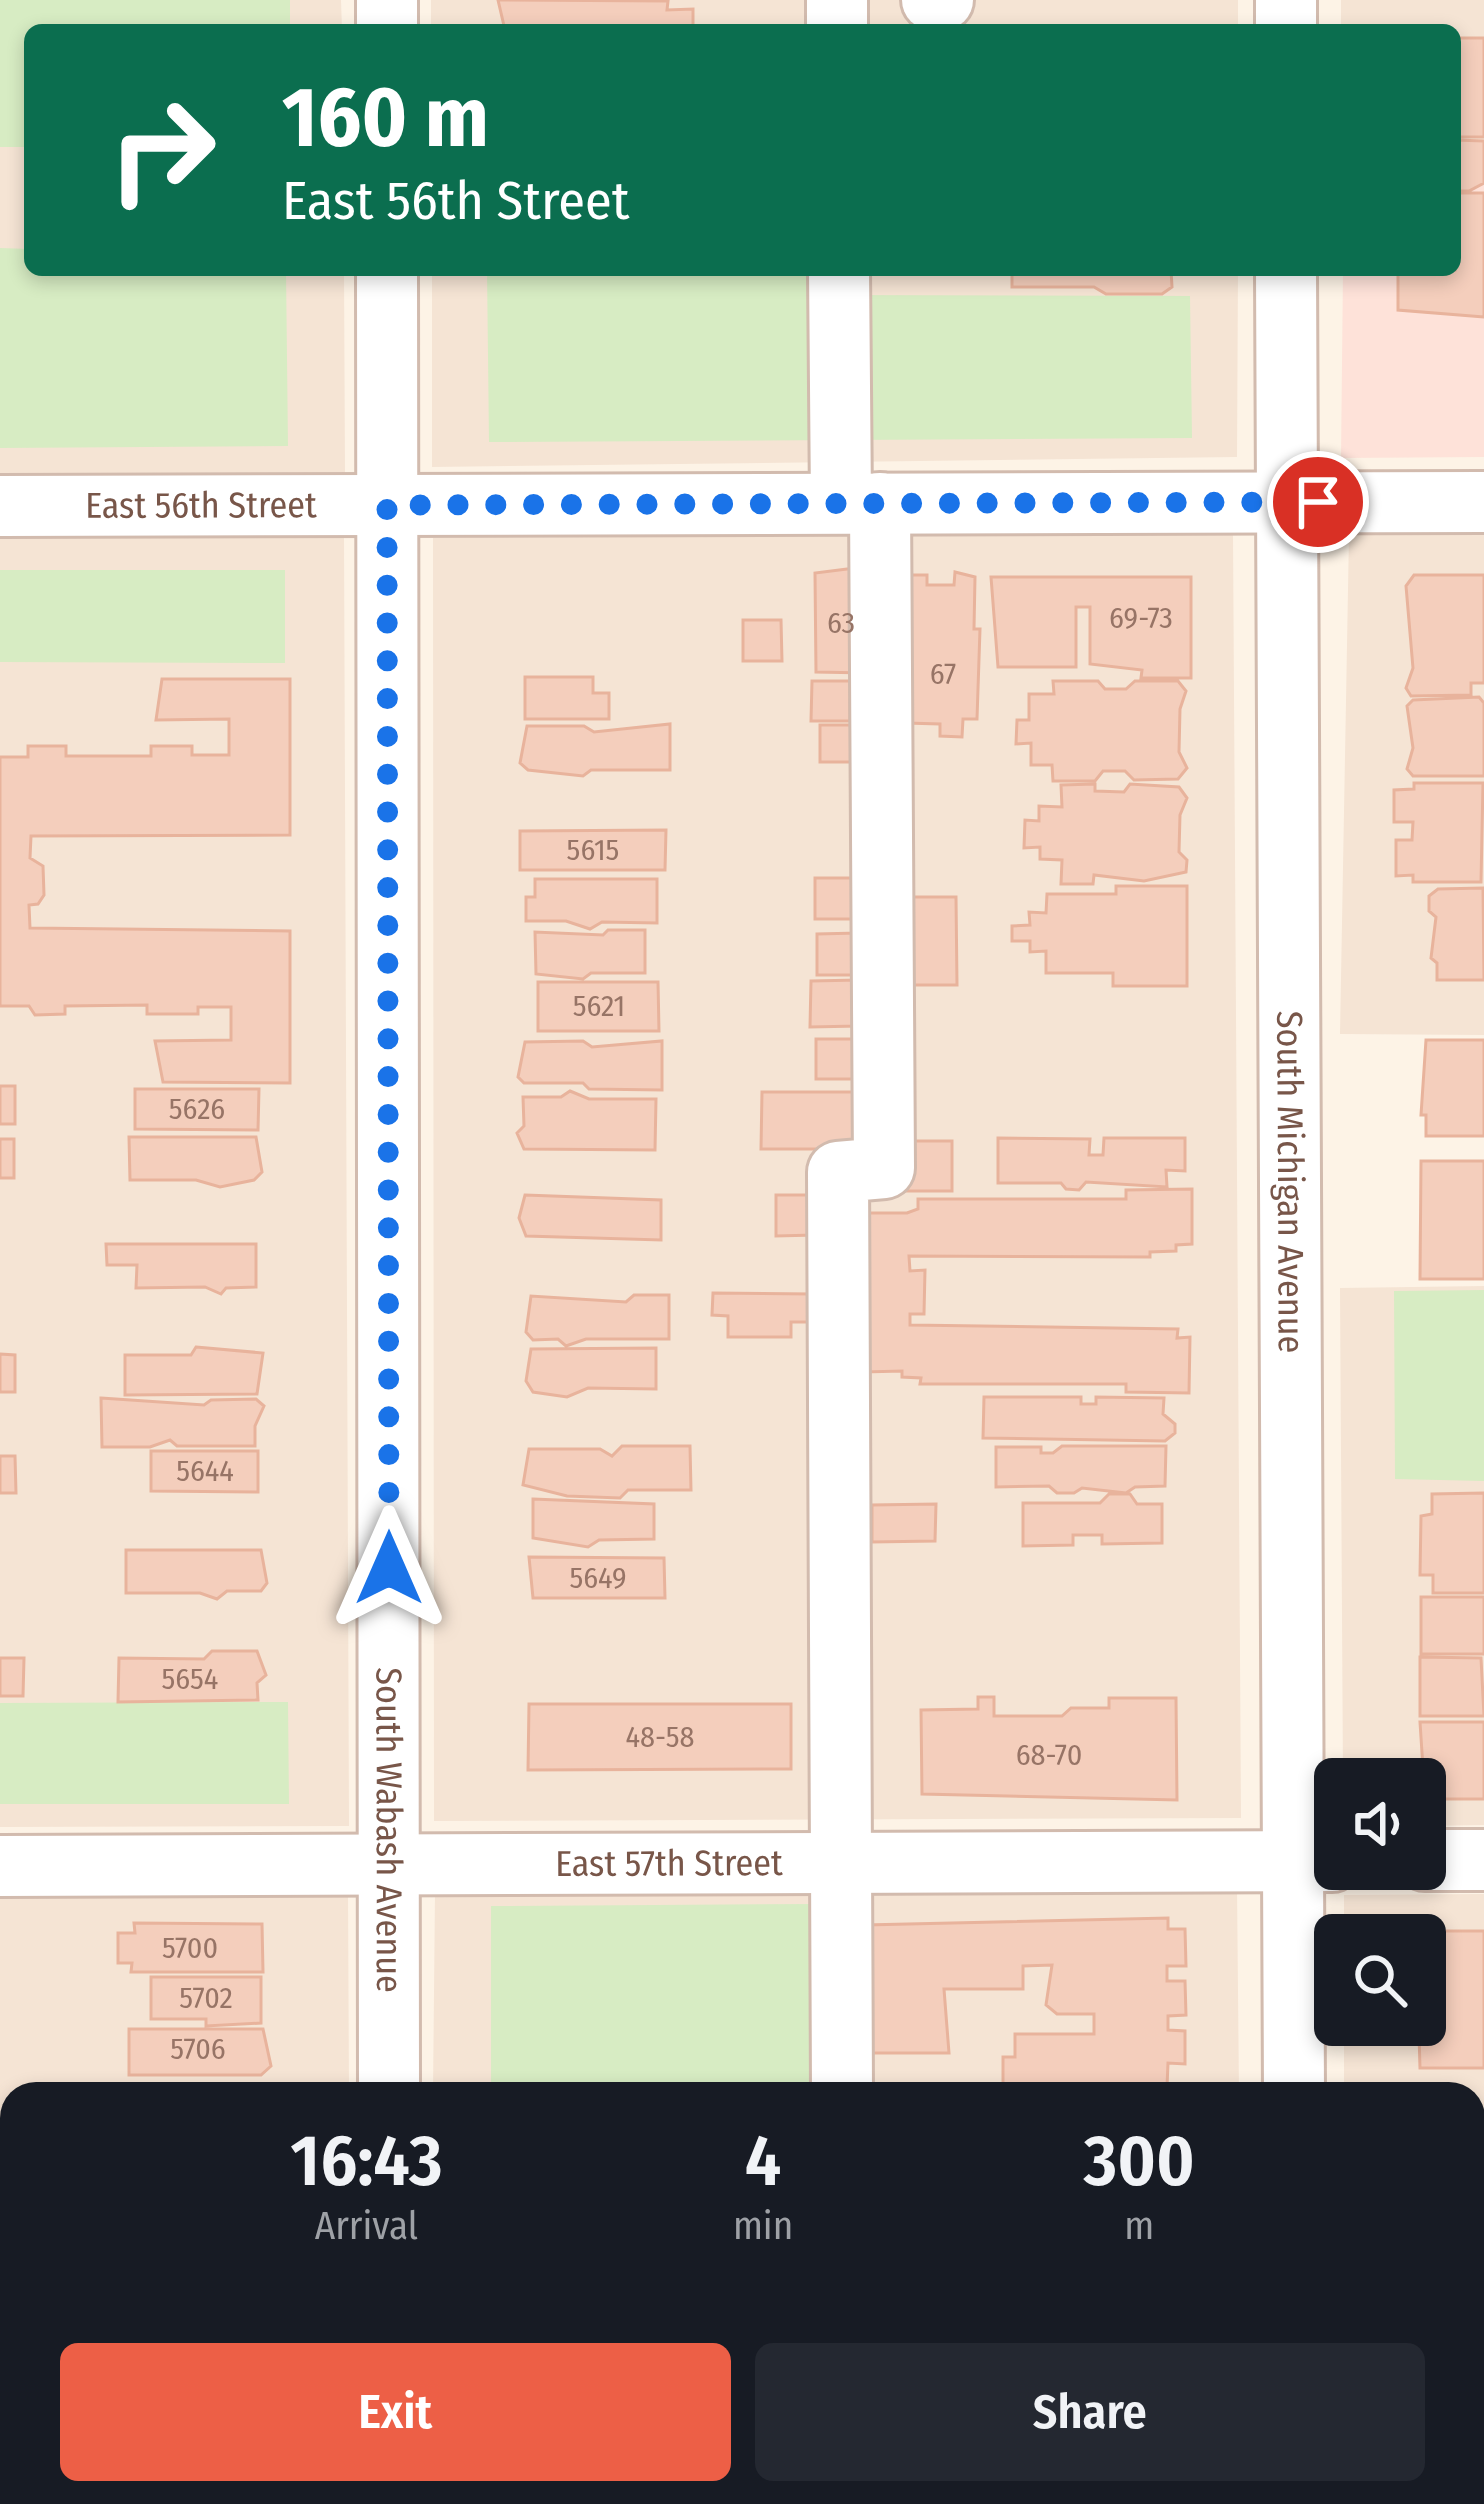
<!DOCTYPE html>
<style>
:root{--surface:#171b24;--page:#242831;--text:#f1f3f6;--muted:#9ea1a6;--accent:#ed5f46}
body{margin:0;font-family:"Fira Sans Condensed",sans-serif;background:var(--page);color:var(--text);height:100vh;display:flex;flex-direction:column;font-size:45px;white-space:nowrap}
*{box-sizing:border-box;margin:0}
p{font-size:39px;color:var(--muted)}
.icon{flex:none;width:66px;height:66px;fill:none;stroke:currentColor;stroke-width:2;stroke-linecap:round;stroke-linejoin:round}
.map{position:relative;flex:1;overflow:hidden}
.sheet{position:absolute;left:0px;top:2082px;width:1485px;height:423px;display:flex;flex-direction:column;background:var(--surface);border-radius:36px 36px 0 0;box-shadow:0 6px 18px #0003}
.sheet>*{flex:none}
.guide{position:absolute;left:24px;top:24px;width:1437px;height:252px;border-radius:18px;box-shadow:0 6px 18px #0003;background:#0b6e4f;color:#fff;overflow:hidden}
.fabs{position:absolute;left:1314px;top:1758px;display:grid;gap:24px}
.fabs a{display:grid;place-items:center;width:132px;height:132px;border-radius:18px;background:var(--surface);box-shadow:0 6px 18px #0003;font-size:60px}
.pin{position:absolute;display:grid;place-items:center;width:102px;height:102px;color:#fff;margin:-51px;border:6px solid #fff;border-radius:50%;box-shadow:0 3px 12px #0007}
.me{position:absolute;width:132px;margin:-66px;rotate:0deg;stroke-linejoin:round;filter:drop-shadow(0 0 9px #0008)}
.turn{display:flex;align-items:center;gap:42px;height:252px;padding:0 60px;font-size:54px}
.turn .icon{width:156px;height:156px;stroke-width:2.5}
.turn b{display:block;font-size:84px;line-height:102px}
.eta{display:flex;justify-content:space-evenly;align-items:center;height:204px;text-align:center}
.eta b{font-size:72px;font-weight:600;line-height:84px}
.button{display:flex;gap:24px;margin-top:auto;padding:24px 60px}
.button a{flex:1;height:138px;border-radius:18px;background:var(--accent);color:#fff;font-size:48px;font-weight:600;line-height:138px;text-align:center}
.button a+a{background:var(--page);color:var(--text)}
.map>svg:first-child{display:block}
</style>
<div class="map">
<svg width="1484" height="2504" viewBox="0 0 1484 2504">
<rect width="100%" height="100%" fill="#fdf3e6"/>
<path fill="#f5e4d4" d="M0,0H341L342,30H30V270H344L345,473L0,474Z
M431,0H1238V30H431Z
M1341,0H1484V185H1455V30H1341Z
M432,270H1238L1237,457L432,467Z
M1484,533V1035L1340,1034L1349,534Z
M1233,534L1241,1818L434,1821L433,538Z
M0,535H344L349,1826L0,1827Z
M1484,1286V1825L1425,1826V1779H1343L1340,1288Z
M1237,1887L1239,2094H433L435,1892Z
M348,1892L349,2094H12V2493H351V2504H0V1895Z
M1484,1894V2504H1345V2493H1473V2094H1344V2025H1425V1935H1344V1895Z
M843,2493H1241V2504H843Z"/>
<path fill="#fee2d9" d="M1455,185H1484V457L1341,458L1343,270H1455Z"/>
<path fill="#f0e2fa" d="M432,2493H844V2504H432Z"/>
<path fill="#d7ecc3" d="M0,0H290V30H30V147H0Z
M0,248L30,249V270H286L288,446L0,448Z
M487,270H823L825,295L1190,296L1192,438L489,442Z
M0,570H285V663L0,662Z
M1484,1290V1481L1395,1479L1394,1291Z
M288,1702L289,1804H0V1703Z
M821,1904L822,2094H491V1906Z"/>
<path fill="#f4cebc" stroke="#e8b39c" stroke-width="3" d="M498,0L668,1L667,10L693,9V30H505Z
M1455,38H1484V137H1455Z
M1455,140L1484,141V183L1469,191H1455Z
M1455,193H1484V317L1398,310V270H1455Z
M1012,270H1171L1172,287L1162,294H1106L1094,287H1012Z
M847,569H859L866,673L816,672L815,573Z
M955,572L975,577L974,629H980L977,719H963L962,737L940,736V724L906,723L910,575H927V585H954Z
M1414,575H1484V683H1471V695L1411,696L1406,688L1413,668L1406,586Z
M991,577H1191V678H1141L1142,670L1090,664V607H1076V667H998Z
M743,620H781L782,661H743Z
M525,677H593V693H609V719H525Z
M162,679H290V835L31,836L30,858L43,866L44,895L38,904L29,905L30,928L290,931V1083L163,1082L155,1041L231,1040V1007H198V1014H147V1005L65,1006V1014L35,1015L29,1006H0V757H28V746H66V756H151V746H192V755H229V719L156,720Z
M812,681H850V721H811Z
M1053,681H1098L1105,689H1126L1135,681H1178L1186,691L1180,709L1179,752L1187,768L1178,779L1134,780L1125,771H1103L1095,781H1053L1052,765H1031V743L1016,744L1017,720H1029V694H1054Z
M1479,697L1484,703V776H1413L1407,769L1413,748L1407,706L1413,700Z
M670,724V770H591L583,776L528,770L520,763L527,726H584L594,732Z
M820,725H861V762H820Z
M1414,783H1483L1481,882H1413V875L1396,876V840H1412L1413,822H1394V790L1414,789Z
M1095,784V791L1124,792L1130,784L1179,787L1187,798L1180,815L1179,852L1187,860L1186,872L1144,881L1094,875L1093,884H1061L1062,860L1040,859V847L1024,848L1025,820L1039,821V806L1062,807L1061,785Z
M666,830L665,870H520V831Z
M815,878H858V919H815Z
M535,879H657V923L602,922L590,929L566,921H526V897H535Z
M1116,886H1187V986H1113V973H1046V951L1030,952V941H1012V926L1030,925L1029,912L1046,913L1047,894H1116Z
M1483,888L1484,980H1437V963L1431,958L1436,917L1429,911V896L1438,889Z
M912,897H956L957,985H911Z
M608,930H645V973H591L583,979L536,974L535,932L603,935Z
M858,933L859,975H817V934Z
M859,980L858,1026L810,1027L811,981Z
M538,982H658L659,1031H538Z
M816,1039H859V1079H816Z
M1426,1040H1484V1136H1426V1115H1421Z
M583,1041L592,1047L662,1041V1090L589,1089L583,1083H524L518,1077L525,1042Z
M0,1086H15V1124H0Z
M135,1089H259L258,1130L135,1129Z
M570,1091L589,1099H656L655,1150L524,1149L517,1133L524,1126L523,1097H561Z
M762,1092H864L863,1149H761Z
M129,1137H256L262,1172L254,1180L220,1187L196,1180H130Z
M998,1138L1090,1139L1089,1155H1103L1104,1138H1185V1171L1166,1170L1167,1187L1086,1182L1079,1190L1066,1189L1061,1183H998Z
M0,1139H14V1178H0Z
M906,1141H952V1191H906Z
M1421,1161H1484V1279H1420Z
M1192,1189V1244L1176,1245V1251L1150,1252V1257L909,1256L910,1271L925,1270L924,1314H910V1325L1178,1329L1177,1338L1190,1337L1189,1393L1126,1392V1384H920L921,1378L902,1377V1371L864,1372L863,1213H907L918,1209V1199H1126V1190Z
M525,1195L661,1200V1240L526,1236L519,1218Z
M776,1195H815V1235L776,1236Z
M106,1244H256V1287L226,1288L221,1294L205,1287L136,1288L137,1265H107Z
M713,1293L812,1294L813,1322H791V1337H728V1316L712,1315Z
M634,1295H669V1339H586L566,1346L558,1339L533,1340L526,1332L531,1296L626,1302Z
M196,1347L263,1353L257,1394L125,1395V1355H191Z
M656,1348V1389L588,1388L567,1397L533,1392L526,1381L531,1349Z
M0,1354L15,1355V1392H0Z
M984,1397H1081V1404H1096V1397L1164,1398L1163,1414L1175,1424V1433L1165,1441L983,1438Z
M101,1398L204,1405L211,1400L256,1399L264,1406L255,1426V1446H177L170,1440L150,1447H102Z
M622,1446H690L691,1490H628L620,1498L567,1496L523,1485L529,1449H600L612,1456Z
M1062,1446H1166L1165,1486L1135,1487L1126,1493L1082,1488L1074,1493H1057L1049,1486L996,1487V1447H1041V1453H1053Z
M151,1451H258V1492L151,1491Z
M0,1456H15L16,1493H0Z
M1484,1493V1593H1433V1575H1420L1421,1516L1432,1514V1494Z
M1109,1494H1130L1137,1504H1162V1543L1102,1544V1535H1073V1545L1023,1546V1503H1100Z
M533,1499L654,1504V1539L599,1540L588,1547L533,1538Z
M936,1504L935,1541L872,1542V1505Z
M126,1550H261L267,1583L261,1591H227L217,1599L200,1593H126Z
M529,1557L664,1558L665,1598H533Z
M1421,1597H1484V1654H1421Z
M212,1651H257L266,1675L257,1683L258,1700L118,1702L119,1658L204,1659Z
M1420,1657L1481,1658L1484,1716H1420Z
M0,1658H24L23,1696H0Z
M978,1697H994V1716H1062L1071,1708H1109V1698H1176L1177,1800L922,1794L921,1710L978,1709Z
M529,1704H791V1769L528,1770Z
M1420,1722H1484V1799H1425Z
M1168,1918V1929H1185L1186,1966H1167V1981H1185L1186,2015L1168,2016V2030L1185,2031V2064L1168,2063L1167,2087H1185V2094H1003V2057H1015V2034H1094V2014H1057L1046,2005L1052,1965L1023,1966V1989H944L949,2053H864L865,1925Z
M134,1923L262,1924L263,1972H131L132,1963H118V1933H135Z
M1416,1931H1484V2068H1420L1419,2034H1424L1425,2012H1436L1437,1991H1425V1935Z
M151,1977H261V2023L206,2026V2019H151Z
M129,2029H263L271,2066L261,2075H129Z
M1473,2272H1484V2323H1473Z
M0,2296H12V2331L0,2332Z
M1473,2339H1484V2388L1473,2383Z
M1,2350H12V2385H0Z
M1473,2391H1484V2440L1473,2439Z
M1473,2443H1484V2485H1473Z
M1007,2493L1183,2494V2504H1006Z
M1436,2493H1484V2504H1428Z
M632,2496H782V2504H632Z"/>
<g fill="none" stroke-linecap="round" stroke-linejoin="round">
<defs>
<g id="minor">
<path d="M837,0V30"/>
<path d="M932,0H943"/>
<path d="M387,30V0"/>
<path d="M1286,30V0"/>
<path id="s1" d="M387,270L389,2094"/>
<path d="M839,270L841,503"/>
<path id="s2" d="M1286,270L1294,2094"/>
<path id="s3" d="M0,506L1484,502"/>
<path d="M1425,1860H1484"/>
<path id="s4" d="M0,1866L1332,1861"/>
<path d="M842,2094L838,1172L884,1168L880,503"/>
<path d="M389,2493V2504"/>
<path d="M805,2493V2504"/>
<path d="M1295,2493V2504"/>
<path d="M560,2504V2493"/>
</g>
</defs>
<use href="#minor" stroke="#d2bbae" stroke-width="66"/>
<use href="#minor" stroke="#fff" stroke-width="60"/>
</g>
<g fill="none" stroke-linecap="round" stroke-linejoin="round">
<path stroke="#1a73e8" stroke-width="21" stroke-dasharray="0 37.8" d="M389,1568L387,505L1318,502"/>
</g>
<g text-anchor="middle" dominant-baseline="central" stroke-width="9" stroke-linejoin="round" paint-order="stroke">
<g font-size="30" fill="#977466">
<text x="1141" y="618">69-73</text>
<text x="841" y="623">63</text>
<text x="943" y="674">67</text>
<text x="593" y="850">5615</text>
<text x="599" y="1006">5621</text>
<text x="197" y="1109">5626</text>
<text x="205" y="1471">5644</text>
<text x="598" y="1578">5649</text>
<text x="190" y="1679">5654</text>
<text x="660" y="1737">48-58</text>
<text x="1049" y="1755">68-70</text>
<text x="190" y="1948">5700</text>
<text x="206" y="1998">5702</text>
<text x="198" y="2049">5706</text>
</g>
<g font-size="36" fill="#785649" stroke="#fff7ed">
<text stroke="none"><textPath href="#s3" startOffset="201">East 56th Street</textPath></text>
<text stroke="none"><textPath href="#s2" startOffset="912">South Michigan Avenue</textPath></text>
<text stroke="none"><textPath href="#s1" startOffset="1560">South Wabash Avenue</textPath></text>
<text stroke="none"><textPath href="#s4" startOffset="669">East 57th Street</textPath></text>
</g>
</g>
</svg>
<div class="fabs">
<a><svg class="icon" aria-label="sound" viewBox="0 0 24 24"><path d="M4 9h4l5-4v14l-5-4H4zM17 9q2 3 0 6"/></svg></a>
<a><svg class="icon" aria-label="search" viewBox="0 0 24 24"><circle cx="10" cy="10" r="6"/><path d="M15 15l6 6"/></svg></a>
</div>
<div class="pin" style="left:1318px;top:502px;background:#d93025"><svg class="icon" aria-label="arrive" viewBox="0 0 24 24"><path d="M6 21V4h12l-3 4 3 4H6"/></svg></div>
<svg class="me" style="left:389px;top:1568px" viewBox="-20 -20 40 40"><path d="M0-17L14 15 0 8-14 15z" fill="#1a73e8" stroke="#fff" stroke-width="4"/></svg>
<div class="guide">
<div class="turn"><svg class="icon" aria-label="right" viewBox="0 0 24 24"><path d="M7 20v-9h11M14 6l5 5-5 5"/></svg><div><b>160 m</b>East 56th Street</div></div>
</div>
<section class="sheet">
<div class="eta">
<div><b>16:43</b><p>Arrival</p></div>
<div><b>4</b><p>min</p></div>
<div><b>300</b><p>m</p></div>
</div>
<div class="button"><a>Exit</a><a>Share</a></div>
</section>
</div>
